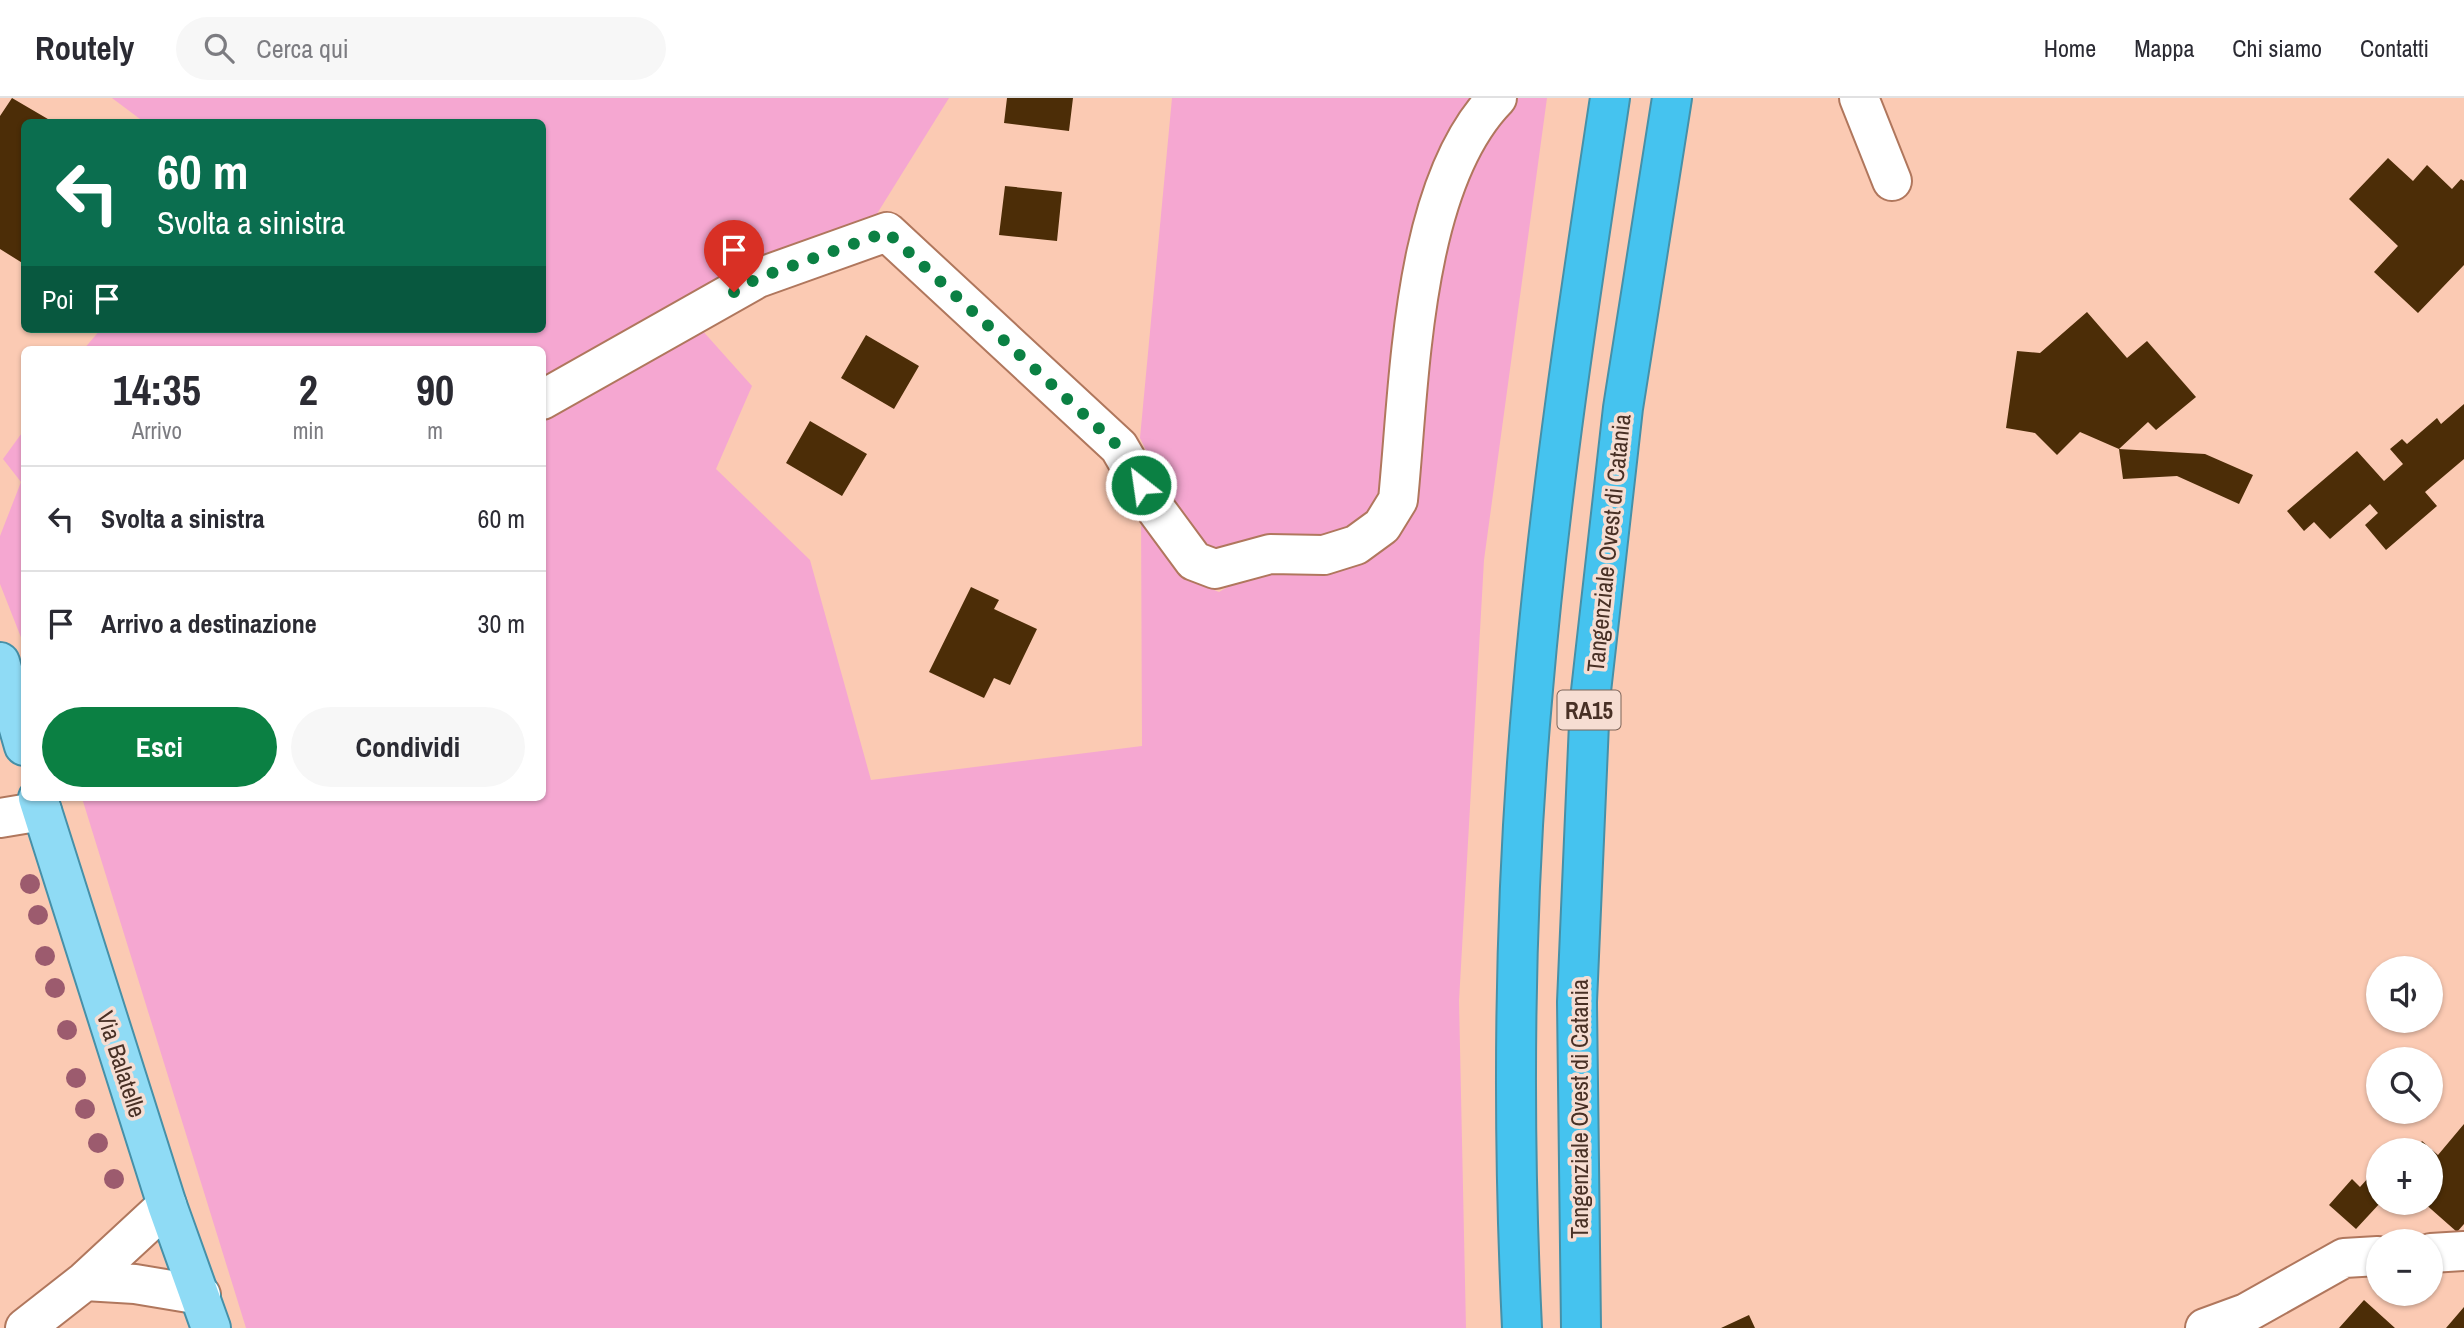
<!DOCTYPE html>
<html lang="it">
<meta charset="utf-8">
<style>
:root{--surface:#fff;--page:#f7f7f7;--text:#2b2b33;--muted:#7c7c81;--line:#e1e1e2;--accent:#0b8043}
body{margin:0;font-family:"Archivo Narrow",sans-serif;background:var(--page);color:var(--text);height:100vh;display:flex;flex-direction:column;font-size:26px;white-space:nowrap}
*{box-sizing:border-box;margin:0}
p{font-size:23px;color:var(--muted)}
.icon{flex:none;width:38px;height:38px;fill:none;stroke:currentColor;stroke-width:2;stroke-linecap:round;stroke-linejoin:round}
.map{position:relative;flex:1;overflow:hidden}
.sheet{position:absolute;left:21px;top:248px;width:525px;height:455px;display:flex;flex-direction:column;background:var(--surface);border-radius:10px;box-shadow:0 2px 5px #0004}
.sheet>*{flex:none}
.hud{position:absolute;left:21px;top:21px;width:525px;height:214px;border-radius:10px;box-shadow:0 2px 5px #0004;background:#0b6e4f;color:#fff;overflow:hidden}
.buttons{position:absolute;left:2366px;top:858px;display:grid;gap:14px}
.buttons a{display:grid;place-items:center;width:77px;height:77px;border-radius:50%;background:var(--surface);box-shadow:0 2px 5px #0004;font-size:35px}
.pin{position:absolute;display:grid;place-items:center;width:60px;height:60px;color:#fff;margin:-72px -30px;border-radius:50% 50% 50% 0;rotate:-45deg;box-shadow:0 0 7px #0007}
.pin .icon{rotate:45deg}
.me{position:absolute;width:77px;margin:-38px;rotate:330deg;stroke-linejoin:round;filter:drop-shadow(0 0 5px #0008)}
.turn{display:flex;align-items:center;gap:24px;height:147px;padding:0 21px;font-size:32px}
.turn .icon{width:91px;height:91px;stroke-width:2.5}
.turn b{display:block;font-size:49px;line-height:60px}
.then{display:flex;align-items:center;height:66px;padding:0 21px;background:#0003;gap:14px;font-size:26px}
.eta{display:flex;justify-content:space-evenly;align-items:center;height:119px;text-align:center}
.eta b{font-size:42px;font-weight:800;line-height:49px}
.cta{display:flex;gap:14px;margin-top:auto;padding:14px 21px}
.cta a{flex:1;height:80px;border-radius:42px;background:var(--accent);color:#fff;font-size:28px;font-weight:800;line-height:80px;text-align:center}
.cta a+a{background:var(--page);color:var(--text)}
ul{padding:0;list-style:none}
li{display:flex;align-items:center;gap:21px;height:105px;padding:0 21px;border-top:2px solid var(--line)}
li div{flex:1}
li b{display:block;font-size:26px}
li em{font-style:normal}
header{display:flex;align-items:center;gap:42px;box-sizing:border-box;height:98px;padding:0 35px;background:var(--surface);border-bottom:2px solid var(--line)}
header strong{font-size:33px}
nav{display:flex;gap:38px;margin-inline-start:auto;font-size:24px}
.search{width:490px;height:63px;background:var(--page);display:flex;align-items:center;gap:18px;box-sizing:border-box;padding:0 24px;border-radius:38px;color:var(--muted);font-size:26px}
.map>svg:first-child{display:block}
</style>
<header>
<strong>Routely</strong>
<div class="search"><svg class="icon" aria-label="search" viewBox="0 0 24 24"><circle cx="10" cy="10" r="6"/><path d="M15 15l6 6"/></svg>Cerca qui</div>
<nav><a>Home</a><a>Mappa</a><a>Chi siamo</a><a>Contatti</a></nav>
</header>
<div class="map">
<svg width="2464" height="1230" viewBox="0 0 2464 1230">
<rect width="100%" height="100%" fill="#fbcab3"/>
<path fill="#f5a7d1" d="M112,0H949L870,127L543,289L542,252H83L101,231H542V24H144Z
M1172,0H1479L1380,408L1345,439L1223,453L1201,444L1167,397L1140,340Z
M1517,0H1547L1484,462L1459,903L1466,1230H246L82,700H542L543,322L701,231L752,288L716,371L810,462L871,682L1142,648L1141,412L1180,478L1219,494L1253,474L1369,455C1385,390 1400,324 1415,259C1436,169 1452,71 1517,0Z
M24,332V547L0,486V438L21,384L3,361Z"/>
<path fill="#4c2d07" d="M12,0L53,24H24V166L0,151V18Z
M1007,0H1073L1069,33L1004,25Z
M2388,60L2413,83L2427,67L2452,91L2461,81L2464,83V167L2418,215L2374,174L2398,148L2349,101Z
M1005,88L1062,94L1057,143L999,137Z
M2087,214L2127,260L2147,243L2196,299L2156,332L2148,324L2119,351L2080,334L2057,357L2035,335L2006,330L2017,253L2040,255Z
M866,237L919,268L894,311L841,280Z
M2464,306V361L2425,394L2437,408L2386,452L2365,427L2378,415L2370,406L2330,441L2314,424L2304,433L2287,413L2357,353L2384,383L2403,366L2390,351L2402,341L2407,346L2437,320L2441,326Z
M810,323L867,356L842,398L786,365Z
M2119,351L2205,356L2253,377L2239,406L2177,378L2123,381Z
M971,489L999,502L994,511L1037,531L1010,587L994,580L984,600L929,574Z
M2464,1026V1126L2457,1134L2423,1104H2431V1052H2415L2422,1043L2438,1057Z
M2378,1069V1104H2381L2356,1131L2329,1107L2352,1081L2360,1089Z
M2364,1202L2395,1230H2339Z
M2464,1209V1230H2446Z
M1749,1217L1755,1230H1721Z"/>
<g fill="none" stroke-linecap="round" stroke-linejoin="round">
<defs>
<path id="minor" d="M1859,0L1892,83
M542,302L758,180L887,134L1119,349L1152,406L1194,463L1215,471L1270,456L1324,457L1356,447L1382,428L1398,402C1410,284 1411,88 1497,0
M0,720L42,713
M2431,1155L2464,1153
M85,1183L135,1186L201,1197
M25,1230L85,1183L167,1107
M2205,1230L2246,1215L2344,1160L2378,1158"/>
<path id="major" d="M0,564L24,648
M38,700L167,1107L211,1230"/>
<path id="highway" d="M1522,1230C1512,1020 1514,801 1533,591C1550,393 1580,197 1610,0
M1581,1230L1577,904L1590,602L1623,310L1672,0"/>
</defs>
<use href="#minor" stroke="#b0775d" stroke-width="42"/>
<use href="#major" stroke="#4690a8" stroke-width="42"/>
<use href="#highway" stroke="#4690a8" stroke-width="42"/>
<use href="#minor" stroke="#fff" stroke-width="38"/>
<use href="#major" stroke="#8fdbf5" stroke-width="38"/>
<use href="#highway" stroke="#45c3ef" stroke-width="38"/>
</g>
<g fill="#9c5b6e">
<circle cx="30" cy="786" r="10"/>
<circle cx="38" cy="817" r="10"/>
<circle cx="45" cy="858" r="10"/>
<circle cx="55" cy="890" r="10"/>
<circle cx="67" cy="932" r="10"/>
<circle cx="76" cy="980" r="10"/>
<circle cx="85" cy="1011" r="10"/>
<circle cx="98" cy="1045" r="10"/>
<circle cx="114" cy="1081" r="10"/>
</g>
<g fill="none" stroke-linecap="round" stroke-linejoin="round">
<path stroke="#0b8043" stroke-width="12" stroke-dasharray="0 21.6" d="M734,194L758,180L887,134L1119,349L1141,387"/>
</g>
<g text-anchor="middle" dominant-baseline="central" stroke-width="7" stroke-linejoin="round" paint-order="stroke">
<rect fill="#f6ddd2" stroke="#7c6459" stroke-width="2" x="1557.5" y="592.5" width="63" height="39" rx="5"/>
<g font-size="23" font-weight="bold" fill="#483025">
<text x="1589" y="612">RA15</text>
</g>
<g font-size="24" fill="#483025" stroke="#f6ddd2">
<text transform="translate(1608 445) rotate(-84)">Tangenziale Ovest di Catania</text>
<text transform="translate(122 966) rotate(72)">Via Balatelle</text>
<text transform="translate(1579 1011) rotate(-90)">Tangenziale Ovest di Catania</text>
</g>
</g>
</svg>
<div class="buttons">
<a><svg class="icon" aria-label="sound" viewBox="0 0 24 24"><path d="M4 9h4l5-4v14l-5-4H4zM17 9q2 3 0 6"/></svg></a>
<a><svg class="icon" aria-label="search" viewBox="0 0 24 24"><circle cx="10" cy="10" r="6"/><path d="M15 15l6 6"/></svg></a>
<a>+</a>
<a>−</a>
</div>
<div class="pin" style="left:734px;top:194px;background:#d93025"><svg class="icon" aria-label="arrive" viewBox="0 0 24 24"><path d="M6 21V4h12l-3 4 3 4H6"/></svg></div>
<svg class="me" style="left:1141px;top:387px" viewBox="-20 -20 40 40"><circle r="17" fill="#0b8043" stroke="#fff" stroke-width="3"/><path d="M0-11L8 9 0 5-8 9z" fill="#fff"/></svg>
<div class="hud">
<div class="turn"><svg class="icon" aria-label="left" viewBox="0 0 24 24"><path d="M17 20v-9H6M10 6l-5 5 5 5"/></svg><div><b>60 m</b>Svolta a sinistra</div></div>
<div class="then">Poi<svg class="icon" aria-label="arrive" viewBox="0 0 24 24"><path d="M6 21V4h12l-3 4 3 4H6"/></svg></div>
</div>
<section class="sheet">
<div class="eta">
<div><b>14:35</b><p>Arrivo</p></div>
<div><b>2</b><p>min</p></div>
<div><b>90</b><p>m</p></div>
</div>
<ul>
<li><svg class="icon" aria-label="left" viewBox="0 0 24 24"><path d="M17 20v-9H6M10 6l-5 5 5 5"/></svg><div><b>Svolta a sinistra</b></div><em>60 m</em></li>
<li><svg class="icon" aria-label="arrive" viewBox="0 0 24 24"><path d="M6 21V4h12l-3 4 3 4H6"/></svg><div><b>Arrivo a destinazione</b></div><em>30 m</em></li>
</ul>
<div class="cta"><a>Esci</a><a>Condividi</a></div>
</section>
</div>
